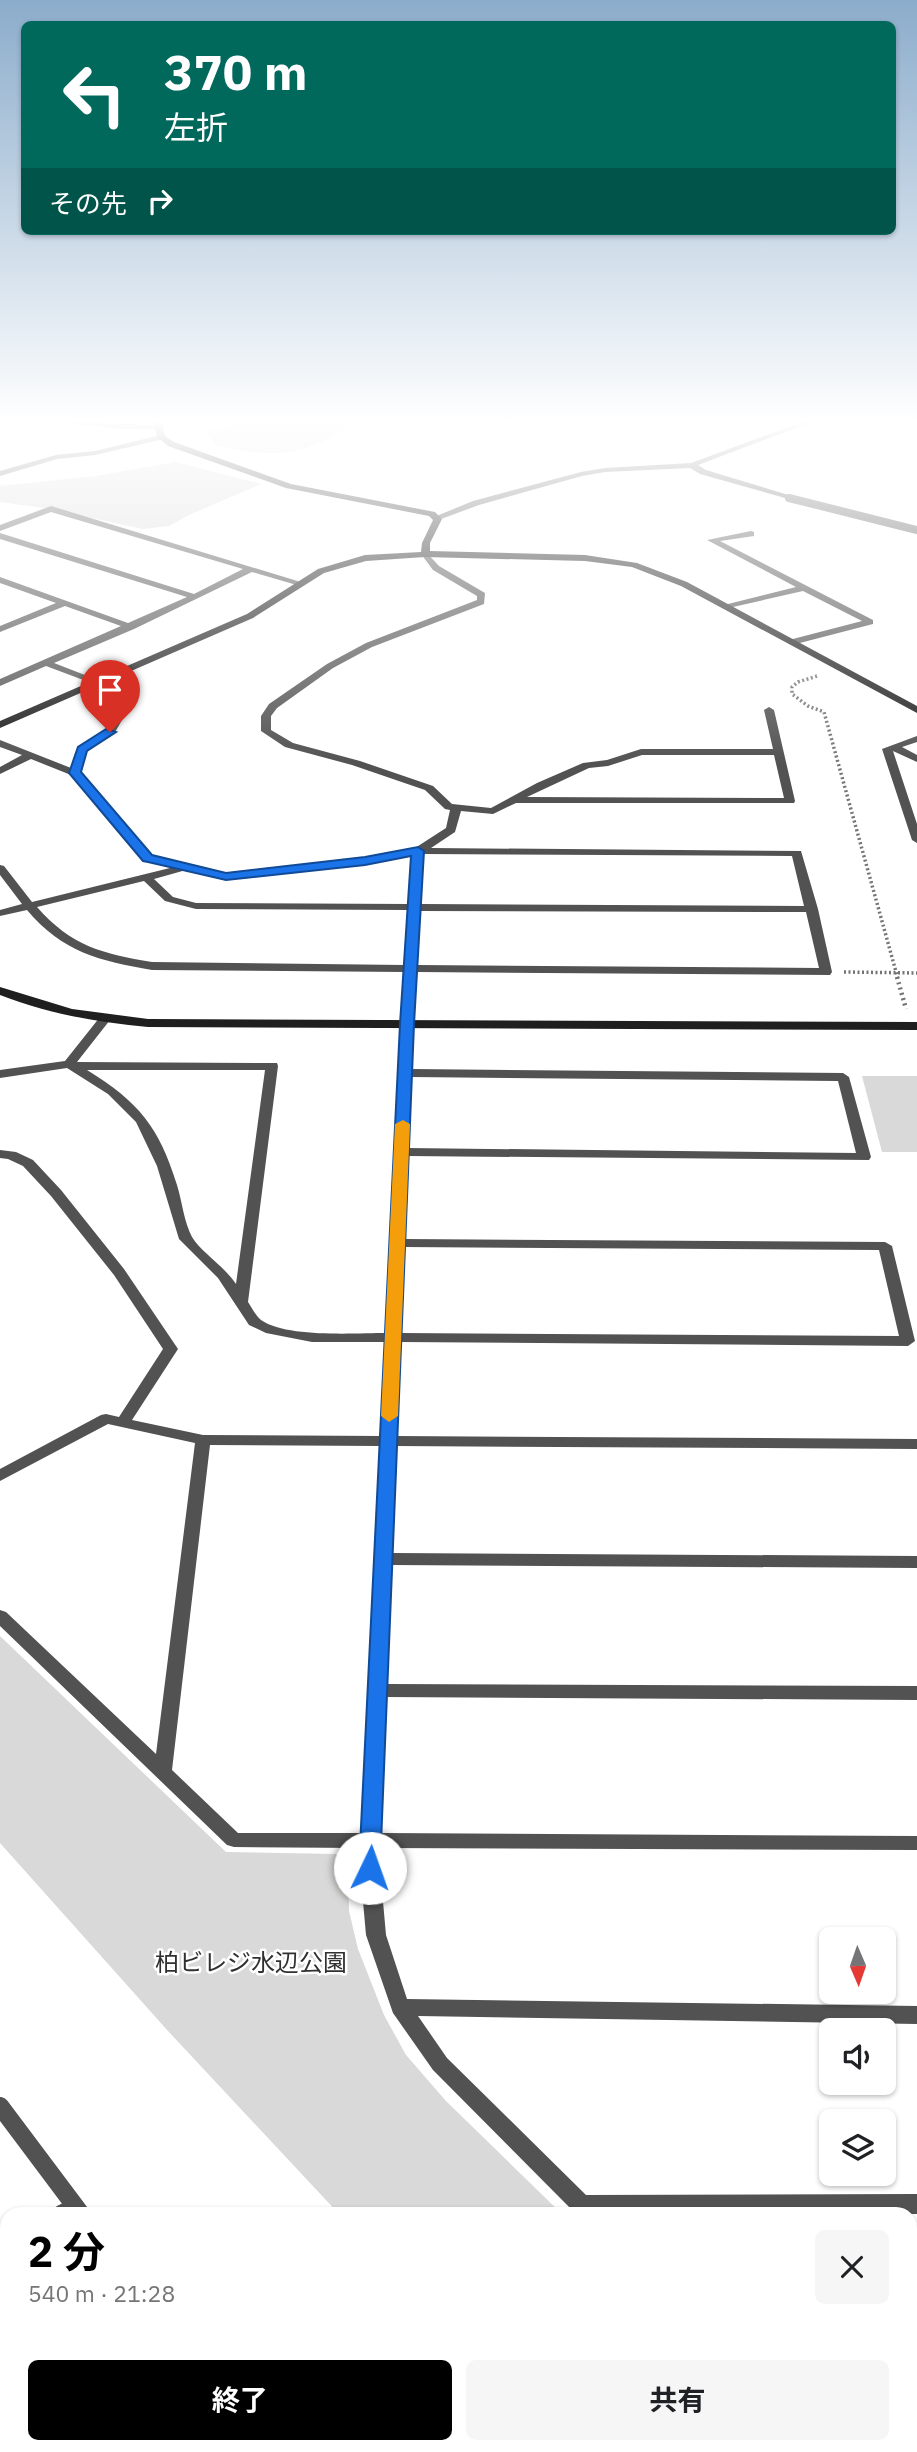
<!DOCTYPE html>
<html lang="ja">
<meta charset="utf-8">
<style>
:root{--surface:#fff;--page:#f6f6f6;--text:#202124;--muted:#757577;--accent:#000}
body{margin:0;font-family:"IBM Plex Sans","Noto Sans JP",sans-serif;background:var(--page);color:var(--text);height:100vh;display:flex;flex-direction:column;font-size:26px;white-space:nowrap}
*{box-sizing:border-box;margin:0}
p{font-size:23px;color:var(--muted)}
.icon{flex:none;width:38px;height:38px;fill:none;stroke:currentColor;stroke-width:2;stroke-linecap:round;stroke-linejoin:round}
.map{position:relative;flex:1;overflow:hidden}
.side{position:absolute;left:0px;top:2207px;width:917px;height:247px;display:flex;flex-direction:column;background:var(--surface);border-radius:21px 21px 0 0;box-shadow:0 2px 5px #0004}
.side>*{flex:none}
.top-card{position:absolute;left:21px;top:21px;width:875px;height:214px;border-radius:10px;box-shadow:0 2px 5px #0004;background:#00695c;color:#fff;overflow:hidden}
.needle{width:46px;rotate:178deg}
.controls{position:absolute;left:819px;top:1927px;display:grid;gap:14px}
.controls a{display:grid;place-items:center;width:77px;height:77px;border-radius:10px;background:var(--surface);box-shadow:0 2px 5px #0004;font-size:35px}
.pin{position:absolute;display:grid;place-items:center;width:60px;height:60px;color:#fff;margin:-72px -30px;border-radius:50% 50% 50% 0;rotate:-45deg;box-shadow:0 0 7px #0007}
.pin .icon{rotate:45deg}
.me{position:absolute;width:77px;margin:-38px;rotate:3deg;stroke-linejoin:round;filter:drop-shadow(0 0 5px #0008)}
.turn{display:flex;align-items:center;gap:24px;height:147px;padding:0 28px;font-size:32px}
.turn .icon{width:91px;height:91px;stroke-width:2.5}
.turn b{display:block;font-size:49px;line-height:60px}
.then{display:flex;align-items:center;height:66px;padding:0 28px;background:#0003;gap:14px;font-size:26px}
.round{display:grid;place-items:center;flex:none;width:74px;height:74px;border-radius:10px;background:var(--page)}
.head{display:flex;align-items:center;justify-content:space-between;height:119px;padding:0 28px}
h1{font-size:42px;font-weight:700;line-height:52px;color:var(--accent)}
.cta{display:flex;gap:14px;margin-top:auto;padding:14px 28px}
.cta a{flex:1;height:80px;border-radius:10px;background:var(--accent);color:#fff;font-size:28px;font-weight:700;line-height:80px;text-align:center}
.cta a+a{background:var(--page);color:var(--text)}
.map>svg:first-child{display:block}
</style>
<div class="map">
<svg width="917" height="2452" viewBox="0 0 917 2452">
<rect width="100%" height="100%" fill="#fff"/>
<path fill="#d9d9d9" d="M260,422H357C302,457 279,459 215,445L205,429Z
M176,462L261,484L189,515L169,526L143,529L44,508L0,502V486L95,476Z
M862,1076H917V1152H882Z
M0,1636L226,1852L336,1854L348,1864L349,1911L358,1949L384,2015L406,2055L446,2101L562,2214H339L168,2031L0,1843Z
M910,2378H917V2452H568L562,2447L910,2446Z"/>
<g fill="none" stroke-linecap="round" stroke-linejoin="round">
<path stroke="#747474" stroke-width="3.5" stroke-dasharray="2 2.5" stroke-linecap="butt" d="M817,676L798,682L792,687V694L808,706L824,712L898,979
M844,972L917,973"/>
<path stroke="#747474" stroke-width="4.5" stroke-dasharray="2 3.5" stroke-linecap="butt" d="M897,977L906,1009"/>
<path stroke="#525252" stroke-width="8" d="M789,498L917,530"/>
<path stroke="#525252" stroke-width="18" d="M0,2106L81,2214
M61,2214L75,2207
M0,2240L7,2237
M212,2446L215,2452"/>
<path fill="#525252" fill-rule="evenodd" d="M69,422L158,425L162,427L158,429H123L73,424Z
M802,422H812L698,465L706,470L792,496V500L700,474L690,468L605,472L582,476L479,505L441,519L434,517L473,501L581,472L605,468L691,463Z
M161,435H164V439L95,455L57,459L0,476V471L56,455L95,451Z
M51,506L304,583L300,586L252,572L134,629L54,663L103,682L122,720L114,734L87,751L80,773L152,856L226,873L365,858L415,848L446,828L450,810L445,809L425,790L352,765L285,747L261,731V716L269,704L327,664L366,643L477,600V596L433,570L421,554L425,551L439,566L485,593L484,604L372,647L333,668L277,708L271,716V730L293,743L360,761L433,786L452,804L491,808L537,783L583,763L607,760L641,749H773L764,710L769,707L774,710L795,801L794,803H516L493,814L461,811L455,832L431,848L801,851L818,909L832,972L830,975L417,972L412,1069L843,1073L849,1077L871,1157L869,1160L408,1156L404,1239L885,1242L892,1246L915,1341L908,1346L400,1342L396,1436L917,1439V1449L396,1446L392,1553L917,1556V1568L392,1565L387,1684L917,1686V1700L386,1697L381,1833L917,1836V1850L380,1848V1868L386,1935L407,1999L917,2006V2024L418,2016L447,2058L586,2195L917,2194V2214H576L433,2070L393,2013L366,1935L360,1868L361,1848L234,1847L227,1845L0,1626V1610L6,1612L156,1754L195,1443L108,1424L0,1481V1469L101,1415L106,1414L119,1417L163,1349L114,1275L51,1196L23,1166L8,1159L0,1158V1150L16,1152L33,1160L61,1190L124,1269L178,1349L132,1420L203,1435L381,1436L385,1342H312L266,1333L249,1325L218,1278L179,1239L157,1166L136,1122L108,1094L67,1068L0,1078V1070L65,1061L100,1017L104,1016L110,1020L77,1062L277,1063L278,1066L248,1302C252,1308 256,1316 261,1320C287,1338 354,1333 386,1333L405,972L152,970C100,961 62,952 27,910L0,916V910L22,904L0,875V865L4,866L32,902L174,867L144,860L71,775L31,759L0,774V767L22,755L0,747V740L71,768L78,747L106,730L112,720L94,684L46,666L0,686V679L121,626L65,606L0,632V626L56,603L0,583V577L128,623L187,597L0,539V533L194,594L243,569L51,512L0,531V525ZM642,755H774L784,798L527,797L589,768L608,766ZM423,854L792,856L804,906L421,904ZM412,855L409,904L196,903L173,897L154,879L186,870L226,879L365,864ZM144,881L165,901L196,909L409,910L405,965L152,962C103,954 71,946 37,907ZM420,911L806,912L819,968L417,965ZM87,1070H265L236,1284C225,1267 200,1251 192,1237C184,1222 182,1201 177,1185C159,1127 139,1102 87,1070ZM411,1077L838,1081L856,1153L408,1148ZM404,1247L879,1250L899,1336L400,1333ZM210,1445L380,1446L362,1833H238L172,1770Z
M751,531L754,532V536L720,541L873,620V624L792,645L787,642L789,640L862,621L803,591L724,609V605L796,587L707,540Z
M917,736V742L902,747L917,755V762L893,751L917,824V843L912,840L882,749Z
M910,2344H917V2366H910Z"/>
<path fill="#1f1f1f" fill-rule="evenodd" d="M154,422H162L165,436L174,442L291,484L435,512L442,519L430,543V551L585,555L637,563L687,582L917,706V713L681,586L632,567L585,561L425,557L366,561L324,573L253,618L0,728V721L247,614L318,569L365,555L421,552L422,543L433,520L429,516L286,488L168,446L157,437Z
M0,987L72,1009L148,1019L917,1022V1030L148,1027C97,1022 48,1014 0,995Z"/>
</g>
<linearGradient id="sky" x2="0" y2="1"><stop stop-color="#8baccb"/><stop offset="0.55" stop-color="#fff"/><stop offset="1" stop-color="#fff" stop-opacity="0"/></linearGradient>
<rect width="917" height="765" fill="url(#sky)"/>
<path fill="#1a73e8" stroke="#114b97" stroke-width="2" d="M106,729L116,732L87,751L81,772L152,855L226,873L365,857L418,847L424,851L414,1024L380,1868L377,1874L370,1876L362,1874L359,1868L400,1024L411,856L365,865L226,880L148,862L143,861L69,773L78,747Z"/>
<path fill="#f59e0b" d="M403,1120L410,1124L398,1416L389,1422L381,1416L395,1124Z"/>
<g text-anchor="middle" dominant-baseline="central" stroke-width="5" stroke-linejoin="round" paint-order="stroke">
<g font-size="24" fill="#303030" stroke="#fff">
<text x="251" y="1962">柏ビレジ水辺公園</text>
</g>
</g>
</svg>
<div class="controls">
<a><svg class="needle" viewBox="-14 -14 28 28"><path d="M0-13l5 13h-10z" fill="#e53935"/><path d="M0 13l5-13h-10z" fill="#757577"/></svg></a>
<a><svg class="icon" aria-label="sound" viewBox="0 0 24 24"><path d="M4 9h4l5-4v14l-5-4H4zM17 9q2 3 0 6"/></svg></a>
<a><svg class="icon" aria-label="layers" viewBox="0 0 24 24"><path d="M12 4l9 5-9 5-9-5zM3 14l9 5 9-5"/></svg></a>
</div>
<div class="pin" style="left:110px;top:732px;background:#d93025"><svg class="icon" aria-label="arrive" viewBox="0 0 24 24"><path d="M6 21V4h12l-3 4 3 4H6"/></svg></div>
<svg class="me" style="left:370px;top:1868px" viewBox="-20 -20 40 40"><circle r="19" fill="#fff"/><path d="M0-13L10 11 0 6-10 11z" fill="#1a73e8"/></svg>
<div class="top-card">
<div class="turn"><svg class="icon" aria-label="left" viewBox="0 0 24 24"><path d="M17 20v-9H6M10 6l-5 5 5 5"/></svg><div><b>370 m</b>左折</div></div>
<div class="then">その先<svg class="icon" aria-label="right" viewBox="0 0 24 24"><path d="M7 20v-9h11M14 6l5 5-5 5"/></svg></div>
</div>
<section class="side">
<div class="head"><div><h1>2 分</h1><p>540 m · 21:28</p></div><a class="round"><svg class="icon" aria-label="close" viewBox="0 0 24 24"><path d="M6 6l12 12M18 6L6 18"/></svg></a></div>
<div class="cta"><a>終了</a><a>共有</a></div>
</section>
</div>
